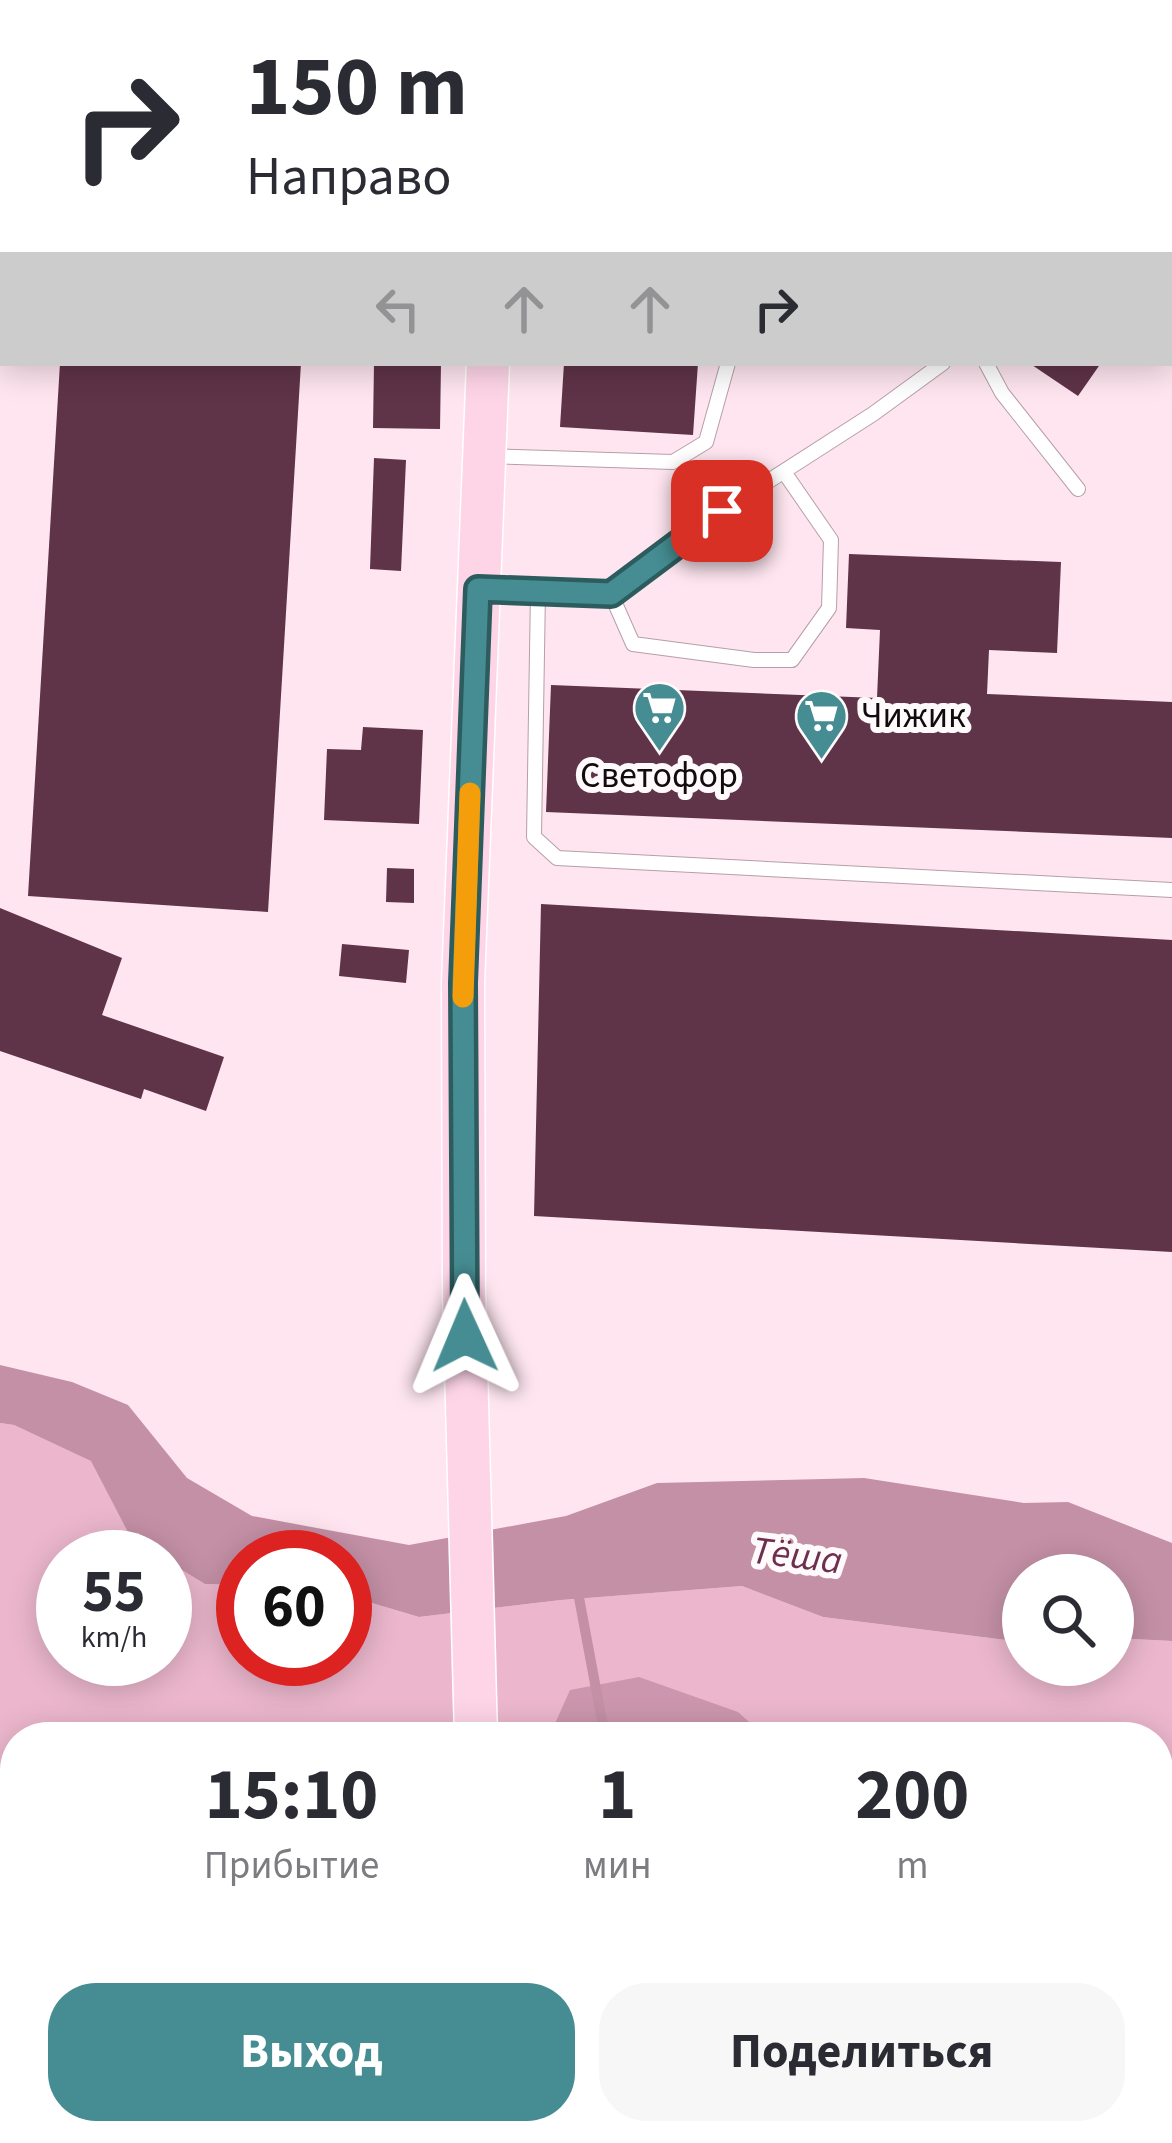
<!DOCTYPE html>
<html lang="ru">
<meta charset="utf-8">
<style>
:root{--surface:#fff;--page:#f7f7f7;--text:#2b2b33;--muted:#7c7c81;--accent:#458d92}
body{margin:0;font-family:"Source Sans 3",sans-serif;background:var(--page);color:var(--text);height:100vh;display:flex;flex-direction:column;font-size:45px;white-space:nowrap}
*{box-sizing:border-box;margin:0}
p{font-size:39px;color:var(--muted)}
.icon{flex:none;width:66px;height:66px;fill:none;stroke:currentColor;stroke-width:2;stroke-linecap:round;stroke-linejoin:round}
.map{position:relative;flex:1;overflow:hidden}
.side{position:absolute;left:0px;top:1722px;width:1173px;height:423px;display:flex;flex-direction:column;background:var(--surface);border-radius:48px 48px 0 0;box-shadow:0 6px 30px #0003}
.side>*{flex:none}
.guide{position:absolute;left:0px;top:0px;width:1173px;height:366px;box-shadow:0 6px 30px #0003;background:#fff;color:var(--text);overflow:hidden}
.fabs{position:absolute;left:1002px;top:1554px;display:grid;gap:24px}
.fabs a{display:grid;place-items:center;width:132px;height:132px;border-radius:50%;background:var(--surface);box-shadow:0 6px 30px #0003;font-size:60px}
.speed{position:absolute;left:36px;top:1530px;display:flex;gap:24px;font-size:60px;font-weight:700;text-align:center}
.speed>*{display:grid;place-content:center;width:156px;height:156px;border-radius:50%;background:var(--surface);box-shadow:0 6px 30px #0003;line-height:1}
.speed small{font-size:30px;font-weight:400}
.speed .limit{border:18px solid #d22;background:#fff;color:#111}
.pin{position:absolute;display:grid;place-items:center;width:102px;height:102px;color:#fff;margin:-51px;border-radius:24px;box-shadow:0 6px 18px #0006}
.me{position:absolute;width:132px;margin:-66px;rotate:359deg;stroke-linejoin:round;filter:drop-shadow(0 0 9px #0008)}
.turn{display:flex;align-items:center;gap:42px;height:252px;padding:0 48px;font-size:54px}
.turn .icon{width:156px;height:156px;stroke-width:2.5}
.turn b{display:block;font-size:84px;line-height:102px}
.lanes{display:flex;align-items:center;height:114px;padding:0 48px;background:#0003;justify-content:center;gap:60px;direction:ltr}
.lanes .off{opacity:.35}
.eta{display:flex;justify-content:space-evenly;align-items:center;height:204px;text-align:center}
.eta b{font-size:72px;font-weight:700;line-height:84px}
.action{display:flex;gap:24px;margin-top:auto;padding:24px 48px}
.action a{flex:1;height:138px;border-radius:48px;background:var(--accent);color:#fff;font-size:48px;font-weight:700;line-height:138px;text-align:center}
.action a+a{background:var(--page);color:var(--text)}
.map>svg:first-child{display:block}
</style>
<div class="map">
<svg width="1172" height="2143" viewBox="0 0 1172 2143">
<rect width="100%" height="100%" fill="#fee5ef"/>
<path fill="#ecb7cd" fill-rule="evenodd" d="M0,1423L14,1425L92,1461L132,1540L161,1557H63V1659H165V1560L205,1584L243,1585V1659H345V1595L419,1617L561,1600L742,1586L823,1617L1023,1642V1665H1113V1638L1172,1641V2143H0ZM15,1737H1158V2130H15Z"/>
<path fill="#cc97ae" d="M639,1677L738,1712L766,1737H549L570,1690Z
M535,2130H612L609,2143H535Z"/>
<path fill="#c490a6" d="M0,1365L72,1382L128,1405L187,1478L252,1516L409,1545L566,1516L657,1483L864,1478L1024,1503L1068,1502L1172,1543V1641L1113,1638V1575H1023V1642L823,1617L742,1586L561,1600L419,1617L345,1595V1557H243V1585L205,1584L132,1540L91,1461L14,1425L0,1423Z"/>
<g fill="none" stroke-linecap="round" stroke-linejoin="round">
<path stroke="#c490a6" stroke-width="10" d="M577,1587L605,1737
M644,2130L645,2143"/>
</g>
<path fill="#5f3348" d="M60,363H301L268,912L28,896Z
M374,363H441L440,429L373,428Z
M564,363H698L693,435L560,427Z
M1029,363H1101L1078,396Z
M374,458L406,460L401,571L370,569Z
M849,554L1061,562L1057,653L989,650L987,694L1172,702V838L546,812L551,685L877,698L880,630L846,628Z
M363,727L423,730L419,824L324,820L327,749L361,750Z
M387,868L414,869V903L386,902Z
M541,904L1172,940V1252L534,1216Z
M0,908L122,958L102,1015L224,1057L206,1111L144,1089L141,1099L0,1051Z
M342,944L409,950L406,983L339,976Z"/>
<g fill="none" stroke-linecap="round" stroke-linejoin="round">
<defs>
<path id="lane" d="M1170,319L1172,320
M986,363L1002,393L1078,489
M488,456L673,462L706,442L728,363
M481,589L611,594L691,531L873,414L943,363
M538,591L534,837L557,858L1172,890
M611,594L633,644L754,660H792L829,608L831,540L784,472
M105,2132L186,2143"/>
<path id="street" d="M806,0L811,3
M1170,220L1172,221"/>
<path id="primary" d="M507,3V0
M476,1737L464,1292L463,983L488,363
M474,2143L475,2130"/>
</defs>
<use href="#lane" stroke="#b69fa8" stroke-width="16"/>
<use href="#street" stroke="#b69fa8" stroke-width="30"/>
<use href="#primary" stroke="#fff" stroke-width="45"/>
<path stroke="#807077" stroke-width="6" stroke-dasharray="6 9" stroke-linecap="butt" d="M760,0L765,3
M888,0L892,3
M1170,181L1172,182
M1170,262L1172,264"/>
<use href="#lane" stroke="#fff" stroke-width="14"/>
<use href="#street" stroke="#fff" stroke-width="27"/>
<use href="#primary" stroke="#fed5e7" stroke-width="42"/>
</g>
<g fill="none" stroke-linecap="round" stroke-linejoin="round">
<defs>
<path id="route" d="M465,1336L463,983L478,589L611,594L722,511"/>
</defs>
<use href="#route" stroke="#2d5c5f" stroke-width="30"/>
<use href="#route" stroke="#458d92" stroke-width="21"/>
<path stroke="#f59e0b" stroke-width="21" d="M463,997L470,793"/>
</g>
<defs>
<symbol id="supermarket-pin" viewBox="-11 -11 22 30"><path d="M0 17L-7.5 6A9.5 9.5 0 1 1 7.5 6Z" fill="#458d92" stroke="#fef9fb"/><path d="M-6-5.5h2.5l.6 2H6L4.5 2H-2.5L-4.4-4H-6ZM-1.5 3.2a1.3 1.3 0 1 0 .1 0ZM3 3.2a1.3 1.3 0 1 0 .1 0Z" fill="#fff"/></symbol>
</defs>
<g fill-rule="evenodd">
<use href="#supermarket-pin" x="630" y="678" width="59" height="81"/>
<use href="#supermarket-pin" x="792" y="686" width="59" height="81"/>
</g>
<g text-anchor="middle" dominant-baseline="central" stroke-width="12" stroke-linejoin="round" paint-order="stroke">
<g font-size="36" fill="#120a0e" stroke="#fef9fb" text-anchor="start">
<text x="861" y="715">Чижик</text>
<text x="659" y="775" text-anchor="middle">Светофор</text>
</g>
<g font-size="39" font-style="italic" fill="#6e2e4e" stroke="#fef9fb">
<text transform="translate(797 1556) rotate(7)">Тёша</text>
</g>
</g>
</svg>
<div class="fabs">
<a><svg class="icon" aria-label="search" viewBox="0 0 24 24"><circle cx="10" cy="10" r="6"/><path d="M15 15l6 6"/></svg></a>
</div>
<div class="speed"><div>55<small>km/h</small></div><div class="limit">60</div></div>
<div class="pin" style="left:722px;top:511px;background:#d93025"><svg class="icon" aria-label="arrive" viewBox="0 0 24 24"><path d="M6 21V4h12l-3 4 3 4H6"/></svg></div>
<svg class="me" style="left:465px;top:1336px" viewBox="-20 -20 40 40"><path d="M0-17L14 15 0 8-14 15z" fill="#458d92" stroke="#fff" stroke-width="4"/></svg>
<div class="guide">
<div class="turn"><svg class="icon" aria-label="right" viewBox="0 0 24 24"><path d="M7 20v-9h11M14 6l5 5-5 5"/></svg><div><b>150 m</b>Направо</div></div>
<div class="lanes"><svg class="icon off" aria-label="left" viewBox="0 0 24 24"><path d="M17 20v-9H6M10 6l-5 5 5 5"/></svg><svg class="icon off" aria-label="ahead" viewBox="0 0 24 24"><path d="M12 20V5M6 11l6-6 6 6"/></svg><svg class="icon off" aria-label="ahead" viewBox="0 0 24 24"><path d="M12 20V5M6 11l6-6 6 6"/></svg><svg class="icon" aria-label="right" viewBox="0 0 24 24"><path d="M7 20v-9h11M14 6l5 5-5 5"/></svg></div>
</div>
<section class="side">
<div class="eta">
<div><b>15:10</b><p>Прибытие</p></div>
<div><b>1</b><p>мин</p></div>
<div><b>200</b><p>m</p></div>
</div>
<div class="action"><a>Выход</a><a>Поделиться</a></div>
</section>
</div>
